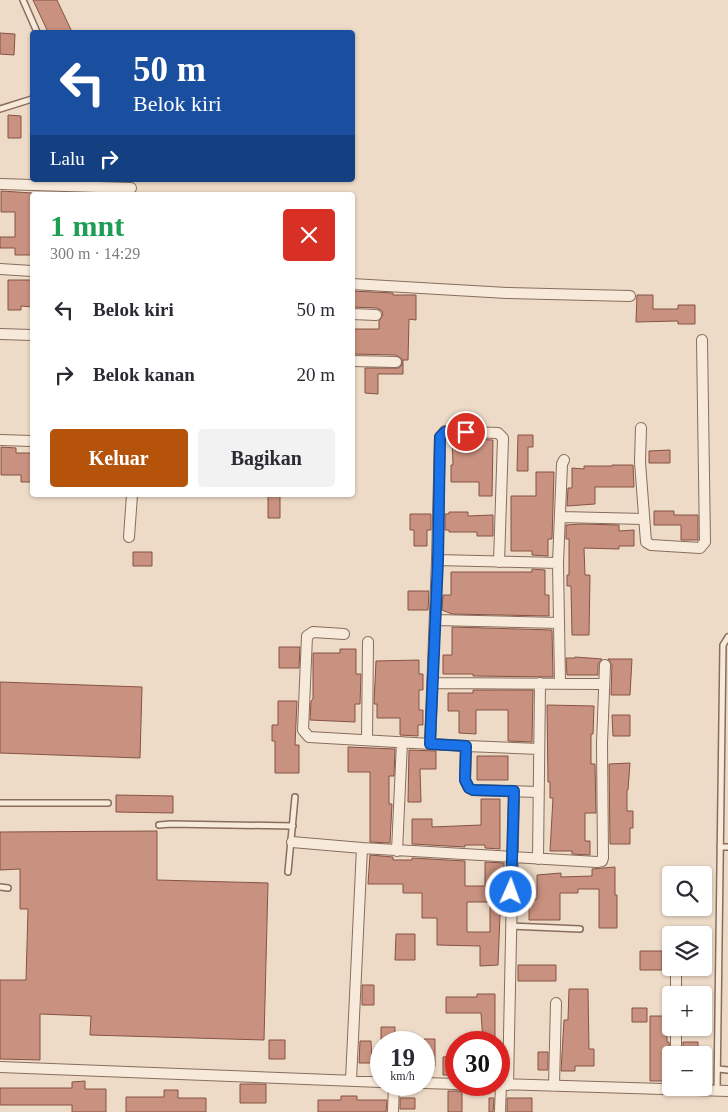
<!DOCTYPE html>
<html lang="id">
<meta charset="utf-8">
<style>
:root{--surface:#fff;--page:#f2f2f3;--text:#2b2b33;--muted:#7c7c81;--accent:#b45309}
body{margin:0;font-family:"Times New Roman",serif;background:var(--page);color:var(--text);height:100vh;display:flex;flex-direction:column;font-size:19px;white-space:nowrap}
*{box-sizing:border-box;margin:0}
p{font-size:16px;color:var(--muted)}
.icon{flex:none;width:28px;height:28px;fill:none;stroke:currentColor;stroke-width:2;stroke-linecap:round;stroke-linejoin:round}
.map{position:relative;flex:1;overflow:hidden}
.side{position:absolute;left:30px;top:192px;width:325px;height:305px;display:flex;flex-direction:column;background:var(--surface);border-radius:5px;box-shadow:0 1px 4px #0004}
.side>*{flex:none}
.guide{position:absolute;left:30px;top:30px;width:325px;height:152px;border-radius:5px;box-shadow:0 1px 4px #0004;background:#1a4fa0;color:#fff;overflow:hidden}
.fabs{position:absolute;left:662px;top:866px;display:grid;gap:10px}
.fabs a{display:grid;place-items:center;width:50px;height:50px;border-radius:5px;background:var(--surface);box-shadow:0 1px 4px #0004;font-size:25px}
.speed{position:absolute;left:370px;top:1031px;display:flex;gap:10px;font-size:25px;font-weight:700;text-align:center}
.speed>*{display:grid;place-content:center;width:65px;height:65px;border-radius:50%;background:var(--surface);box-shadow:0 1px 4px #0004;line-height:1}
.speed small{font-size:12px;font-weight:400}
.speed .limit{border:8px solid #d22;background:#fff;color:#111}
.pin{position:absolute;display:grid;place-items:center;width:42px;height:42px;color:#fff;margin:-21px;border:2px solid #fff;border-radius:50%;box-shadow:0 1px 5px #0007}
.me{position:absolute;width:55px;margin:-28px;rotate:2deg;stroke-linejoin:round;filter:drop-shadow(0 0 4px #0008)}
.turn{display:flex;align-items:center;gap:18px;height:105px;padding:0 20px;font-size:22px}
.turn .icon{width:65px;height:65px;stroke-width:2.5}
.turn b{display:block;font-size:35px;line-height:42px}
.then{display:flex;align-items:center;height:48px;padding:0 20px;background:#0003;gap:10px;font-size:19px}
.round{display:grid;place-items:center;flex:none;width:52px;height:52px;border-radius:5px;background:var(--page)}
.summary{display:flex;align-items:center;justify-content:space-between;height:85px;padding:0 20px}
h1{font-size:30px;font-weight:700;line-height:38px;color:#1e9e55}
.primary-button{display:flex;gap:10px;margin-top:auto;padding:10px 20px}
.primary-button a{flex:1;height:58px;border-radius:5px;background:var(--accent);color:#fff;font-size:20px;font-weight:700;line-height:58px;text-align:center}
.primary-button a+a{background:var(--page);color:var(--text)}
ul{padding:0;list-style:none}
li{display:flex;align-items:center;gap:15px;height:65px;padding:0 20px}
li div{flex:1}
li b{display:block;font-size:19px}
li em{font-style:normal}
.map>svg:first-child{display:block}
</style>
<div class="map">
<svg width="728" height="1112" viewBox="0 0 728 1112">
<rect width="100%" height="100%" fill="#eddbc7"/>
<path fill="#c9917f" stroke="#865344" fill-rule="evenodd" d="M33,0H57L72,32H48Z
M0,33L15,34L14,55L0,54Z
M8,115L21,116V138H8Z
M1,191L32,193V255H15V248H0V237H15V212H1Z
M8,280H32V307L21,306V310H8Z
M352,291L393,293V295H416V320L409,319L408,360H403V374H378V394L365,393V368H399L402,365V359L396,355L352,354V329H379V321L383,315L382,311L377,308L352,307Z
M637,295H653V309H678V305H695V324H678V321L636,322Z
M518,435H533V447H528V471H517Z
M452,438L493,440L492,496H479V482H451V465H453Z
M1,447L16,448V453H32V482H21V475H1Z
M670,450V463H649V451Z
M612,465H633L634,487H595V504L567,506L568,488H572V468L584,469V466H612Z
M536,472H554L552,539H548V556L532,555V551H511V496H536Z
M268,495H280V518H268Z
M654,511H674V515H698V540H681V525H654Z
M449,512H468V516L493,515V536H477V532H449V530H445V514H449Z
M410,514H431V530H427V546H414V530H410Z
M582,524L619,525V531L634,530V546H619V549L584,548L585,575H590L589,635H572L571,586H567V575H569V539H566V525Z
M133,552H152V566H133Z
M532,569L545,570V595H549V616L452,614L442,610L443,595H451V572H532Z
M408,591H429L428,610H408Z
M452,627L552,630L553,677L473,676V674H443V655H452Z
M279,647H300L299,668H279Z
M340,649H356V674H361L360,704H355V722L310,720L311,701L313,699V653H340Z
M575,657L602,659L598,664V675H567L566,658H575Z
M608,659H632L630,695H611L612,665Z
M419,660V674H423V690H419V710H423V725H418V736L400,735V718H377V704H374L376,661Z
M0,682L142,687L140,758L0,753Z
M473,690H533L532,742L508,741V710H476V734L459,733V711H448V693H473Z
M278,701H297L295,745H299V773H275V741H272V725H278Z
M547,705L594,706L593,734H591V764H595L596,813H585V841H590V855L572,854V851H550L553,798H550V782H548Z
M612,715H630V736H613Z
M348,747L395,749L394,776H389V804H392L390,843L370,842V772H348Z
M409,750L436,751V769H420L421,802H408Z
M477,756H508V780H477Z
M630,763L628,790H627V811H633V828H630V844H610L609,764Z
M116,795L173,796V813L116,812Z
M481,799H500V849L485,848V845H465V847L412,844V819H432V827L481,825Z
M157,831V880L268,883L264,1040L90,1035L91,1016L40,1014V1060L0,1059V980H26L28,909H20V869L0,870V832Z
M370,855L393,857V860H412V858L465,861V886H485V862L504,863V887H505L504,915H500L498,965L480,966V946L437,945V918H422V893H403V884H368ZM467,902H490V932H467Z
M615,867V895H617V928H599V889H578V893H560V920H529V899H537V875L561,873V877L592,876V869Z
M396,934H415V960H395Z
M640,951H662V970H640Z
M518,965H556V981H518Z
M362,985H374V1005H362Z
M569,989H588L589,1049H594V1066H575V1071H561L564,1020H568Z
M477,994H495V1042H483L481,1013H446V997H477Z
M632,1008H647V1022H632Z
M650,1016H667V1042H669L671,1081H650Z
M381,1027H395V1042H381Z
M424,1039H435V1066H424Z
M269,1040H285V1059H269Z
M360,1041H371L372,1063H359Z
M683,1042H698V1054H683Z
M538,1052H548V1070H538Z
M453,1056V1075H443V1057Z
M85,1081V1089H106V1112H72V1105H0V1088H72V1082Z
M240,1084H266V1103H240Z
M164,1090H178V1098H206V1112H126V1097H164Z
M448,1091H462V1112H448Z
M341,1096H357V1100H387L386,1112H318V1100H341Z
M400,1098H415V1109H400Z
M489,1098H494L493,1112H489Z
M507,1098H532V1112H507Z"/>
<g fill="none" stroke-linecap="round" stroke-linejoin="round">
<defs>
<path id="lane" d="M23,0L37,32
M0,109L32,99
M0,803H108
M159,825L171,824L293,826
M720,847H728
M288,872L295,797
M0,887L8,888
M510,926L580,929
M718,1069L728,1070
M717,1090L723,645L728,637"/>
<path id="street" d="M0,184L131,188
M0,269L32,271
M352,284L507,293L630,296
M352,314L376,315
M0,334L32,335
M352,361L396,362
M641,428L640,462L646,542L651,545L700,548L705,542L702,340
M0,440L32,441
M561,517L644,519
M129,537L132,495
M437,560L558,563
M435,620L559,623
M344,634L313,632L307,636L303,730L309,737L466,746L465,780L469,788L473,790L538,792
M433,683L603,684
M560,683L558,563L562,464L564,460
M367,740L368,642
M430,743L437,560L440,437L445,431L498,433L503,438L499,562
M466,746L539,749
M292,842L362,848L351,1080
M362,848L597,862L602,861L603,858L602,743L605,665
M397,851L402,742
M538,859L540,683
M676,968V995
M676,1028V1055
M0,1067L381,1082
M424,1083L456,1084
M499,1084L728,1091
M508,1085L514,791
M554,1086L556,1003
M393,1112L394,1085
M500,1112L501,1084"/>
</defs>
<use href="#lane" stroke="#886d5d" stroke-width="8"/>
<use href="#street" stroke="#886d5d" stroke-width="12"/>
<use href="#lane" stroke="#f8eada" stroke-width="5"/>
<use href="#street" stroke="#f8eada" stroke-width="10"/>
</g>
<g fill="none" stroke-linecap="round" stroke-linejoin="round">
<defs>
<path id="route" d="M466,432H445L440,437L438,560L430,744L466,746L465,780L469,788L473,790L514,791L511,892"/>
</defs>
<use href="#route" stroke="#114b97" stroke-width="12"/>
<use href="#route" stroke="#1a73e8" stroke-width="9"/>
</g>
</svg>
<div class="fabs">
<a><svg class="icon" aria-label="search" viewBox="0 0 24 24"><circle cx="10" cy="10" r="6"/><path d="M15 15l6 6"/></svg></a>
<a><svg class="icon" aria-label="layers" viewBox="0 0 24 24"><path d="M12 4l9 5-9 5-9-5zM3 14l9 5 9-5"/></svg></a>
<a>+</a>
<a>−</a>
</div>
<div class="speed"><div>19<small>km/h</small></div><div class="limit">30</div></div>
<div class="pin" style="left:466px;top:432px;background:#d93025"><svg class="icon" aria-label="arrive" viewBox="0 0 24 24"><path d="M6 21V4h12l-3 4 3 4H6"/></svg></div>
<svg class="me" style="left:511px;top:892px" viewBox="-20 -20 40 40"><circle r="17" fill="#1a73e8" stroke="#fff" stroke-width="3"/><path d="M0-11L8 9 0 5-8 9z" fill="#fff"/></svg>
<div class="guide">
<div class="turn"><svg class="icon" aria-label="left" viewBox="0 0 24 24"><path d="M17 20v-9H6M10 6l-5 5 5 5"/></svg><div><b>50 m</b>Belok kiri</div></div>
<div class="then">Lalu<svg class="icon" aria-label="right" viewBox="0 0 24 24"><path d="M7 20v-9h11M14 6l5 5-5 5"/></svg></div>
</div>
<section class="side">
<div class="summary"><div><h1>1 mnt</h1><p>300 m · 14:29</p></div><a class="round" style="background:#d93025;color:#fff"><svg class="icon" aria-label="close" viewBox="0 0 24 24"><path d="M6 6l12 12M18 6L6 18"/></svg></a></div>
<ul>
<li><svg class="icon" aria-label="left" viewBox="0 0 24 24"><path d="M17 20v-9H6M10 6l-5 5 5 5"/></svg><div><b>Belok kiri</b></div><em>50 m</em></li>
<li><svg class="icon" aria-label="right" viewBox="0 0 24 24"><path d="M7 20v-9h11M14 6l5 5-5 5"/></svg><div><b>Belok kanan</b></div><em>20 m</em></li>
</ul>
<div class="primary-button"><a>Keluar</a><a>Bagikan</a></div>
</section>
</div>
